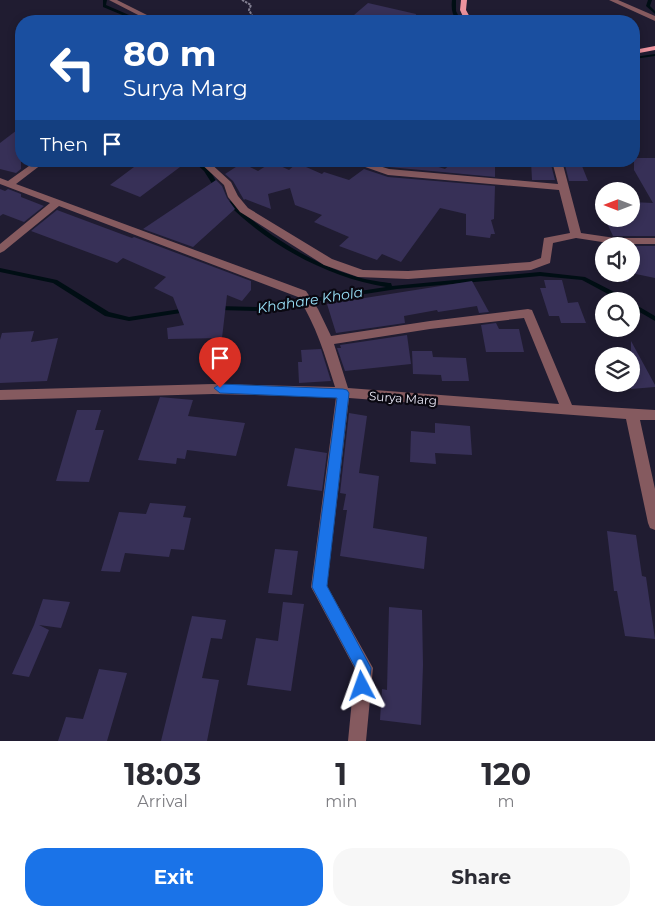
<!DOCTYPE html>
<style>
:root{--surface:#fff;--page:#f7f7f7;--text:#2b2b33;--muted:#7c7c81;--accent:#1a73e8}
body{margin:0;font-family:Montserrat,sans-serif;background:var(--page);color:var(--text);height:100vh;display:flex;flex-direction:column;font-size:19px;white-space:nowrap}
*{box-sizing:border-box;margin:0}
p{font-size:16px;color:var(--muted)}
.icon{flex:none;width:28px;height:28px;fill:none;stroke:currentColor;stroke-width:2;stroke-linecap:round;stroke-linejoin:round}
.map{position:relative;height:741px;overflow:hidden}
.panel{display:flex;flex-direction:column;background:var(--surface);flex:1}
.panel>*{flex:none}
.top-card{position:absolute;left:15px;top:15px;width:625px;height:152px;border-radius:20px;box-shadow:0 2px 8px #0003;background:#1a4fa0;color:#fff;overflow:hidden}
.needle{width:32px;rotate:270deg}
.tools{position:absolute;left:595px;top:182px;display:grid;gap:10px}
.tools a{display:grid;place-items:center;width:45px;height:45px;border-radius:50%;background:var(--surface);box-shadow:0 2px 8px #0003;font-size:25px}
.pin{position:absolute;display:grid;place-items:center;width:42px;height:42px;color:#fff;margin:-51px -21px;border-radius:50% 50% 50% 0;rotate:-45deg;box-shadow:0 0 5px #0007}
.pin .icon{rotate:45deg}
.me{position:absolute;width:55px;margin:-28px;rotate:356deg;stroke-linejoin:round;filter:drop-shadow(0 0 4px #0008)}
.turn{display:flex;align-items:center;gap:18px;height:105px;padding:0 25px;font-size:22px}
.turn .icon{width:65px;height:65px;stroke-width:2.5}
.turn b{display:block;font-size:35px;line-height:42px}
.then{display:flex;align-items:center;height:48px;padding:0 25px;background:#0003;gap:10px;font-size:19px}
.eta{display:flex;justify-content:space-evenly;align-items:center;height:85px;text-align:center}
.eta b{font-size:30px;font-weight:700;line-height:35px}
.action{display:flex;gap:10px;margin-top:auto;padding:10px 25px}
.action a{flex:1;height:58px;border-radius:20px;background:var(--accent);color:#fff;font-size:20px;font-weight:700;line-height:58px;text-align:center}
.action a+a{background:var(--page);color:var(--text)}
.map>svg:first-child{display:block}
</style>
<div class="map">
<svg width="655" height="741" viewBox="0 0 655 741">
<rect width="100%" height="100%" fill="#201c31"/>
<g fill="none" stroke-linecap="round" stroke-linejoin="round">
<path fill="#000e14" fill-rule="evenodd" d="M103,0H107L106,5L129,15L133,21H129L127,17L103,7Z
M452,0H456V11L461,21H457C452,15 451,8 452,0Z
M648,0H652L650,6L655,11V14L646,6Z
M655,54V56L634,59V57Z
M193,161C207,161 214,178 221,189L220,190H216L204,171Z
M230,201L232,202C263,233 313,264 354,276C366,280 377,281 389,283H391L392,286L540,272L585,277L628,299L629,301H621L582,280L540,276L397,289L256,311L218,310L215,308L218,306L256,307L386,287C329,278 268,245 228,204L227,203Z
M0,268L57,280L109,312L129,317L187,308L190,310L187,312L129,321L105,316L53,283L0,272Z
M631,302L655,316V321L631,307Z"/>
</g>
<path fill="#373057" d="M368,3L416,14L415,21H347Z
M21,127V169L16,173L0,169V143Z
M634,158H655V236H613L605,219H631V202L653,203L634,170Z
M142,161H188L140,197L110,185Z
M420,161L445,169L454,161H495V177L389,167L373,162Z
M531,161H550L555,180H532Z
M564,161H580L588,181H569Z
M272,162L289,170L297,163L322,174L324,172L349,180L364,169L388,177L495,186L494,219L491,220L495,234H491L490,238L466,235V214L440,208L401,262L382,254L377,260L339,246L349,237L314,222L322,215L295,205L290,188L268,194L271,209L245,199L244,200L233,181L225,174L242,163L258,171Z
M216,180L222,186L227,198L235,209L193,247L143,229Z
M0,189L5,191L8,189L21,194V197L44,206L24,222L3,214L0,216Z
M57,210L132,238L134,237L251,281V290L242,301L227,295L222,338L168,339L167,328L184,325L173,297L154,288L166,277L123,258L117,263L31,231Z
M617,246H655V278L631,273V246Z
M613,274H631L628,282L612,277Z
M544,280H562L568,303L578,302L586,323H561L559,316H549L540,288H546Z
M472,281L489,312L479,313L477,306L438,312L437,310L404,316L405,323L336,333L327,304Z
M496,323L499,329H519L524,352H486L481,325Z
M34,331L31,342L58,338L47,381L0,383V340L2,333Z
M407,335L411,364L345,371L337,348H341L340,345Z
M631,341L655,385V387L631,389Z
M321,349L331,381L299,383L298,362H302L301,350Z
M412,351H432L433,357L466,358L469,381H442L441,375L413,374Z
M160,397L193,400L188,416L245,423L236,456L187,450L185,459L177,458L176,464L138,460Z
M77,410H101L95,430H104L89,482L56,481Z
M349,413L367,416L359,473L379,476L373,528L427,537L424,569L340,556L347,510H343L346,494L340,493Z
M435,423L470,426L472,455L435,453L436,464L410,462L411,431L435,433Z
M295,448L327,453L322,491L287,486Z
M150,503L186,506L183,517L191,518L184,550L171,549L169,557L125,553L120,572L101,571L119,512L146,514Z
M607,531L636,535L642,576L646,577L655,639L625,636L617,591H614Z
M275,549L298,551L292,595L268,593Z
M43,599L70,602L61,628L39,625L49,630L29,677L12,674L34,625Z
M283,602L304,604L291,691L247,685L256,638L278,641Z
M389,607L422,610L423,665L421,725L380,720L382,689L387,690Z
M192,616L226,620L222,639L211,638L202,678L219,680L207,741H161Z
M99,669L127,673L107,741H58L66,717L83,719Z"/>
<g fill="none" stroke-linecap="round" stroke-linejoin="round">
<path stroke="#838092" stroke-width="2" stroke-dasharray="2.5 1" stroke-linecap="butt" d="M242,0L251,5L249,10L255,21"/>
<path fill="#855a5f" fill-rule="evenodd" d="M109,0H117L147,15L150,21H143L142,17Z
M609,0H618L655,16V21Z
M36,161H46L16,184L306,291L318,309L331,336L430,321L528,309L532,310L572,405L655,410V420H640L655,489V530L650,528L648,523L626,419L349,398L327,586L373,668L366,741H348L355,669L311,587L336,397L213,394L0,400V390L213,384L335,387C325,355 316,325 298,297L59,206L4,251L0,253V244L50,203L0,184V178L8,181ZM524,318L559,404L348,388L334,344L430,329Z
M198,161H208L231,182L238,196L248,208L332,259L363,270L408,271L530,262L541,258L544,238L570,233L559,190L388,175L348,161H363L389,169L558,184L552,161H562L581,233L615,238H655V244H615L576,238L553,243L550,263L531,270L408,279L358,277L324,265L240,212L228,197L224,185Z"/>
<path fill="#ed939e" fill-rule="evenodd" d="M461,0H467L466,10L472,21H465L460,10Z
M655,46V50L634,54V50Z"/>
</g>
<path fill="#1a73e8" stroke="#114b97" d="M220,384L343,389L347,390L349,393L327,586L371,668L368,692L362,694L357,692L354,686L356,669L312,587L337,398L220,393L214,388Z"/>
<g text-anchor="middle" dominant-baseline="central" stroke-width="4.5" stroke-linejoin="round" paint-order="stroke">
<g font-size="12" fill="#eae9f7" stroke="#0a0811">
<text transform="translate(403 398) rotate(4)">Surya Marg</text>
</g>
<g font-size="14" font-style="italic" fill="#99e1f8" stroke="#0a0811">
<text transform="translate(310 300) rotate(-9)">Khahare Khola</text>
</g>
</g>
</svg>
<div class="tools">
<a><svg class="needle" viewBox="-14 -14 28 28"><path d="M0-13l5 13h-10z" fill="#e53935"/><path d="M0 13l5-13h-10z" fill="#7c7c81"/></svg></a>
<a><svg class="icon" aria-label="sound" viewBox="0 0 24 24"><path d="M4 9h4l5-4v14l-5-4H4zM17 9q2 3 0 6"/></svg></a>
<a><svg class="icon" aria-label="search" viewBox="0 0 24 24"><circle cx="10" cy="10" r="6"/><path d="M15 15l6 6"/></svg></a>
<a><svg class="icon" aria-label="layers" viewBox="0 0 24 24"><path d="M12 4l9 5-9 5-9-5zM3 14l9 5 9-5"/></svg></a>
</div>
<div class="pin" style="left:220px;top:388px;background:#d93025"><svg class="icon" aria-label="arrive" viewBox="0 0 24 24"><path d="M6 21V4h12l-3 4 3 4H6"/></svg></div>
<svg class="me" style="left:362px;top:686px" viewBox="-20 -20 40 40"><path d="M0-17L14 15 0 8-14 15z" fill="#1a73e8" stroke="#fff" stroke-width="4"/></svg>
<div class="top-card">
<div class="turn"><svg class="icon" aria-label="left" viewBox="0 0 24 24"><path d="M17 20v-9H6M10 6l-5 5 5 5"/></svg><div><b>80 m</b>Surya Marg</div></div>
<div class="then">Then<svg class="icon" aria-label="arrive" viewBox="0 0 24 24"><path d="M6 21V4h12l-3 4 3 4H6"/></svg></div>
</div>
</div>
<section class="panel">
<div class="eta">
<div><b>18:03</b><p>Arrival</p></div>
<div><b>1</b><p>min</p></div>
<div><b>120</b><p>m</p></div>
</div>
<div class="action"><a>Exit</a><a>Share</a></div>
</section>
